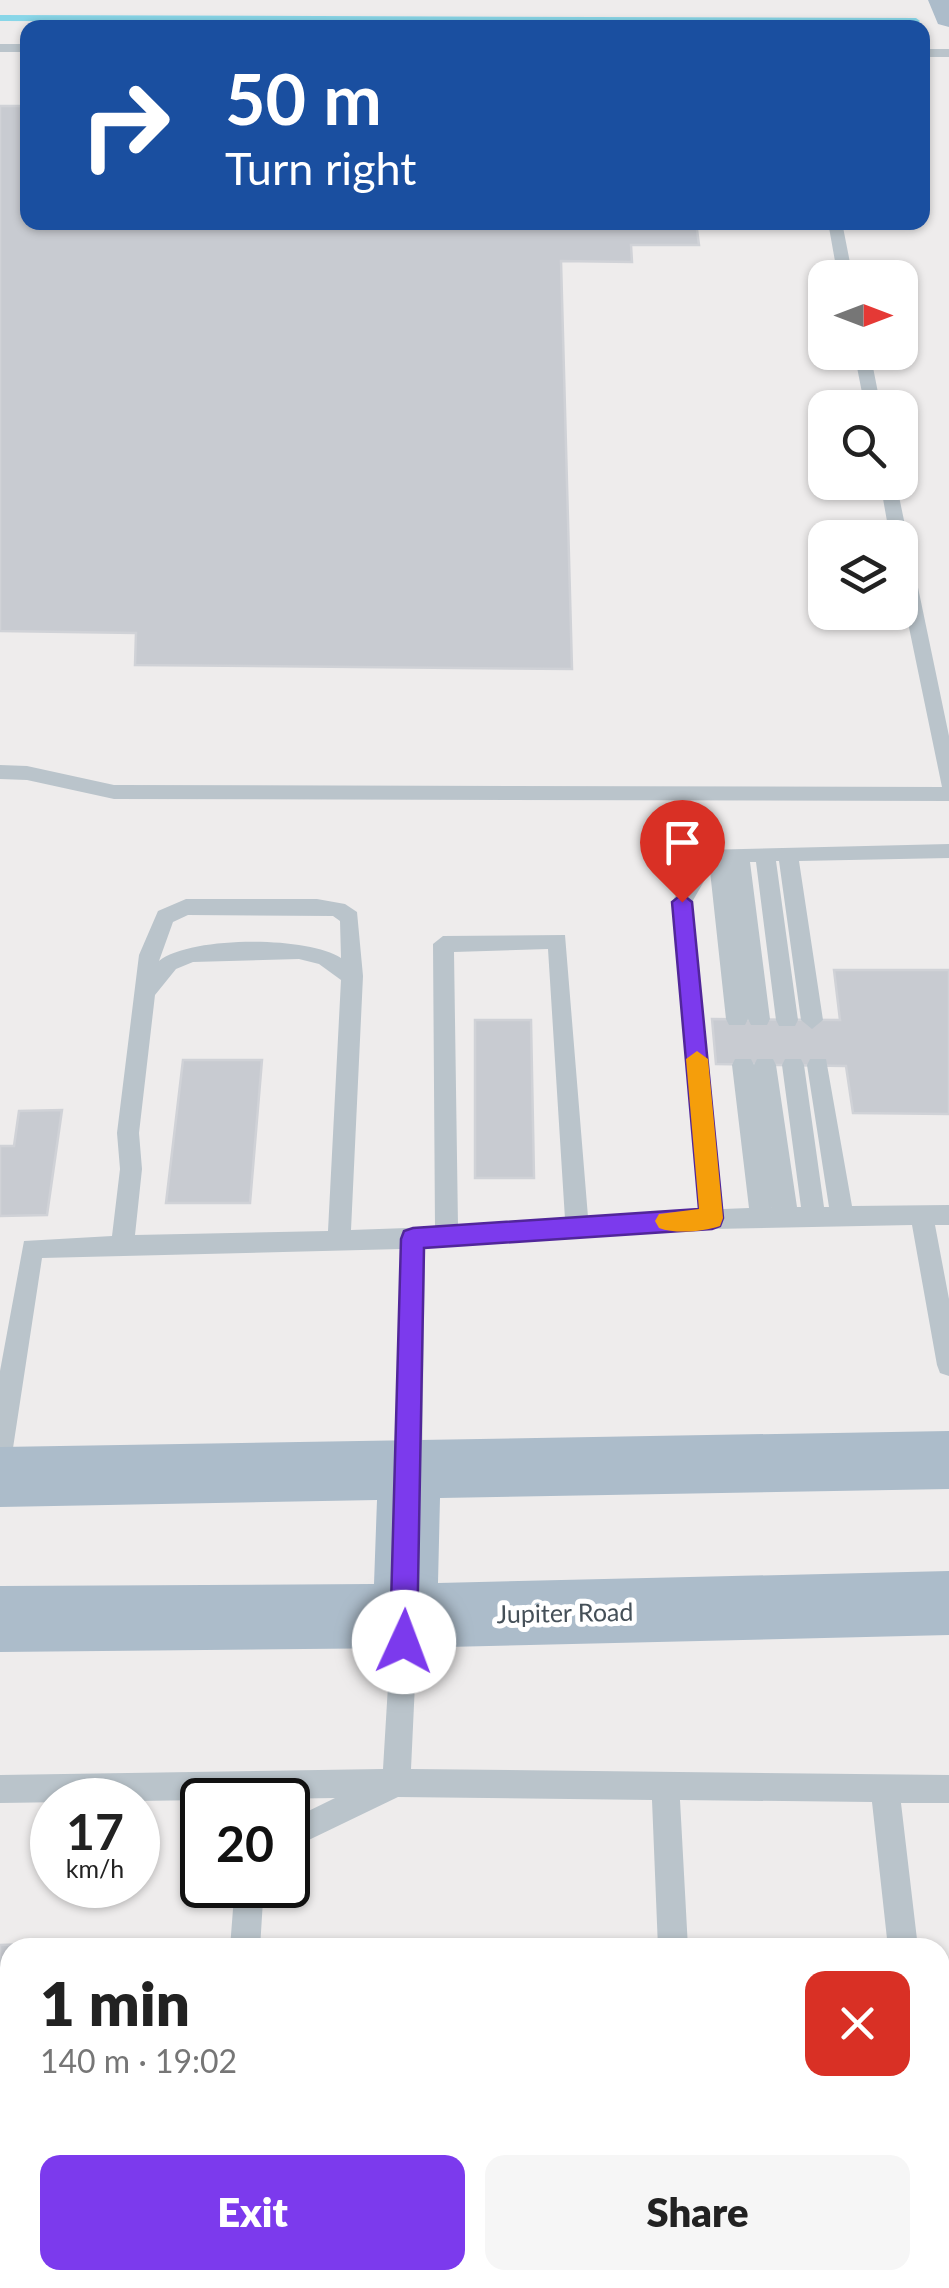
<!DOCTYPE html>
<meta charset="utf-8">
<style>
:root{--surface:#fff;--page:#f6f6f6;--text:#222;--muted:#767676;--accent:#7c3aed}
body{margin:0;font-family:Lato,sans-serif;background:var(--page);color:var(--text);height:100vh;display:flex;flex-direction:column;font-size:38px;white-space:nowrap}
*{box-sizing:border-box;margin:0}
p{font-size:32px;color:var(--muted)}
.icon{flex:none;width:55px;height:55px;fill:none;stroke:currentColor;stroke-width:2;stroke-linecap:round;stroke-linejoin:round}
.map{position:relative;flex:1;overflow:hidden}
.side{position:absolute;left:0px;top:1938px;width:950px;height:352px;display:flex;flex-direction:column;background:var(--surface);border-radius:30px 30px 0 0;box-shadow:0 2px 8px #0004}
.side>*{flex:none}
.top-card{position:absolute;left:20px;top:20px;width:910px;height:210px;border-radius:20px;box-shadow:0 2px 8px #0004;background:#1a4fa0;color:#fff;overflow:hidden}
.needle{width:65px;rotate:90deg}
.buttons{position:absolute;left:808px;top:260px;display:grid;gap:20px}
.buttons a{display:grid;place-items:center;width:110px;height:110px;border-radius:20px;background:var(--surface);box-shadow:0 2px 8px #0004;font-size:50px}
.speed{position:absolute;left:30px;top:1778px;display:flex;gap:20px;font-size:50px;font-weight:700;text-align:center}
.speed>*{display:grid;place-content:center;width:130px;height:130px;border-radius:50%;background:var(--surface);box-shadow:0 2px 8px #0004;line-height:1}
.speed small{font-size:25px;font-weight:400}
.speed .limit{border:5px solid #111;border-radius:15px;background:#fff;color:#111}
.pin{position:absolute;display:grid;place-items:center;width:85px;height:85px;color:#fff;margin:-102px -42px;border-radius:50% 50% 50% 0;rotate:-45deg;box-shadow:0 0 10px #0007}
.pin .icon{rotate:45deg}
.me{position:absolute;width:110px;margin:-55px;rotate:2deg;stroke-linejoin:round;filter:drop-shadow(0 0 8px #0008)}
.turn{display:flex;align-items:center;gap:35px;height:210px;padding:0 40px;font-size:45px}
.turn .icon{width:130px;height:130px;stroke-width:2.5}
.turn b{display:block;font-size:70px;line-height:85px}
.round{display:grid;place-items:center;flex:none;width:105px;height:105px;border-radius:20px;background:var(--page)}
.overview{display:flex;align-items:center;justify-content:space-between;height:170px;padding:0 40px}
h1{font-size:60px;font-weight:800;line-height:75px}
.cta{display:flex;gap:20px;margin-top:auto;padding:20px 40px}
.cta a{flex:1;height:115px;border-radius:20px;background:var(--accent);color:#fff;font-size:40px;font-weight:800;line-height:115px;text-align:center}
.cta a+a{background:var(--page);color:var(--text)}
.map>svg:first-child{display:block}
</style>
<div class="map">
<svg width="949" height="2288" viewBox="0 0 949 2288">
<rect width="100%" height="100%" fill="#eeecec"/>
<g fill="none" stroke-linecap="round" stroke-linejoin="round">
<path fill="#88d6e8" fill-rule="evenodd" d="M0,15L916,18L920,21L916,24L0,21Z"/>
</g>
<path fill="#c8cbd1" stroke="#d0d2d7" stroke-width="2.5" d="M0,106H28V222H696L699,245H631L632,262L561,261L572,669L135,665L136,633L0,631Z
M834,970H949V1114L853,1113L846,1066L716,1064L712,1019L840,1020Z
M475,1020H531L534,1178H475Z
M183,1060H262L250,1203H166Z
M62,1110L47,1215L0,1216V1146H14L19,1111Z
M152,1940L151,1948H10V2280H114L113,2288H0V1945Z"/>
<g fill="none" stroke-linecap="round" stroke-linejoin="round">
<path fill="#bac4cb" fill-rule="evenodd" d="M0,44H28V52H0Z
M922,49H949V57H922Z
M828,222H842L853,278H838Z
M854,352H870L881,408H865Z
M880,482H896L949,736V801L114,799L27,780L0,779V765L27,766L114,785L942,787L900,584V538H890Z
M949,844V858L799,861L823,1020L812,1029L801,1020L779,861H776L798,1020L795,1026H779L776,1020L756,862H750L770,1019L767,1025H751L748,1019L730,862L748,1019L745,1025H729L726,1019L710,871L692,902L723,1209L749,1208L732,1065L735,1059H751L754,1065L772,1208L754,1065L757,1059H773L776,1065L797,1207H801L782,1065L785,1059H801L804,1065L824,1207H829L807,1065L810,1059H826L852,1206L949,1205V1225H935L949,1299V1376L940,1373L937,1365L912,1225L712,1229L425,1248L422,1467L418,1475L409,1479L400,1475L396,1467L401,1249L42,1258L13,1448L9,1456L0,1460V1371L24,1241L112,1236L120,1169L117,1133L139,955L158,911L186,899H317L345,904L357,912L363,976L351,1230L435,1227L433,944L443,936L565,935L588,1217L700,1210L672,902L702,850ZM188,915L333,916L340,921L341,958C307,936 191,936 159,961L173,922ZM548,949L565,1219L458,1226L454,952ZM299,959L319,964L341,980L328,1231L135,1235L142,1169L139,1133L155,995L176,969L193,962Z
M405,1606L414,1610L418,1619L411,1769L949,1775V1803H901L918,1948H888L872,1802L680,1800L688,1948H658L652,1800L398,1797L288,1850V1821L335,1798L0,1803V1775L383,1769L392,1619L396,1610Z
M239,1885H271L263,1900L260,1948H230L234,1896Z
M940,2251L949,2254V2288H926L925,2280H940Z
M205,2280H237L236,2288H204Z
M673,2280H705V2288H673Z"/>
<path fill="#acbcca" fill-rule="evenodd" d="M928,0H949V27L938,24Z
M949,1431V1489L440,1498L438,1583L949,1571V1635L405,1648L0,1652V1586L374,1584L377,1500L0,1507V1447Z"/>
</g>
<path fill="#7c3aed" stroke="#51269a" stroke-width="2.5" d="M682,894L692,902L723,1218L720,1226L712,1229L424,1248L417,1642L413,1652L404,1656L394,1652L390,1642L401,1239L404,1231L413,1228L699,1209L672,902Z"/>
<path fill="#f59e0b" d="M697,1051L708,1059L723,1218L720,1226C703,1232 675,1234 659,1228L655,1221L659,1214L699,1209L686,1059Z"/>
<g text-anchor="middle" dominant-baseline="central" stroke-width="10" stroke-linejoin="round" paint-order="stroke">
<g font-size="25" fill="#455058" stroke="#fff">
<text transform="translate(565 1612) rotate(-1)">Jupiter Road</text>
</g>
</g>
</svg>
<div class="buttons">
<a><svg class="needle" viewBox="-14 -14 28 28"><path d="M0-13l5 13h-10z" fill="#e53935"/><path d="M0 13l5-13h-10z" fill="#767676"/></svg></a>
<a><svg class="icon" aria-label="search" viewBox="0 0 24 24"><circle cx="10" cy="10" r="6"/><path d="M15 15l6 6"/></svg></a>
<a><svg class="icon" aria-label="layers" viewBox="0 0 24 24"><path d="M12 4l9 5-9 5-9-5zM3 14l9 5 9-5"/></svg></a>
</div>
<div class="speed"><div>17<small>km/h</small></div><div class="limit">20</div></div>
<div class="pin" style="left:682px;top:902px;background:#d93025"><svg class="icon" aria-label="arrive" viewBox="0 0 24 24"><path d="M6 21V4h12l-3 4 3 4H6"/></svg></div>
<svg class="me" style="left:404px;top:1642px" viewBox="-20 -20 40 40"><circle r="19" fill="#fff"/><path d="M0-13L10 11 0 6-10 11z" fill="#7c3aed"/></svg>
<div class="top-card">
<div class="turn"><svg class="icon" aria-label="right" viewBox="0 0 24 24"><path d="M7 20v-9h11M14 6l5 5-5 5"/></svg><div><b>50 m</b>Turn right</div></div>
</div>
<section class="side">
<div class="overview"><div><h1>1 min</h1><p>140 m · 19:02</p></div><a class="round" style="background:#d93025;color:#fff"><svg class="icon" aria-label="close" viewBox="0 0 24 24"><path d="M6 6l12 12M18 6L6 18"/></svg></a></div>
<div class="cta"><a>Exit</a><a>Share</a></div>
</section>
</div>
